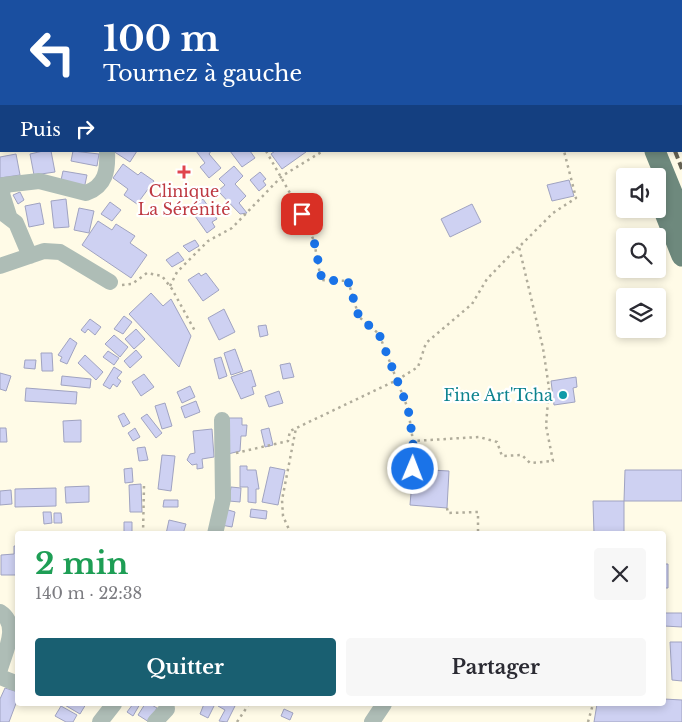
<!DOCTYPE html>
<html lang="fr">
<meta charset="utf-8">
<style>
:root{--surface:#fff;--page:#f7f7f7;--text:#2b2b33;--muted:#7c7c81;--accent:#195f71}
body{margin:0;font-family:"Libre Baskerville",serif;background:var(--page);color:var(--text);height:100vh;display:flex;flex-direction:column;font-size:19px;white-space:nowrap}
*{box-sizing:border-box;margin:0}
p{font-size:16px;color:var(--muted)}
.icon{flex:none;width:28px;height:28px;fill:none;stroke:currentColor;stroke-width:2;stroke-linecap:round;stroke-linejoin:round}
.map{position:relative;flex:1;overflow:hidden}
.side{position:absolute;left:15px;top:531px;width:651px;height:175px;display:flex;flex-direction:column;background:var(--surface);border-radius:5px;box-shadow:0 2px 8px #0003}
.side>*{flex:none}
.banner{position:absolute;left:0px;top:0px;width:682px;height:152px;box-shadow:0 2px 8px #0003;background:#1a4fa0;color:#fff;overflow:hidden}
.controls{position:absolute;left:616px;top:168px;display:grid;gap:10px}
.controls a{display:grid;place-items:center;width:50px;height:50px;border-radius:5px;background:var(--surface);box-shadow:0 2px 8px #0003;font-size:25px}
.pin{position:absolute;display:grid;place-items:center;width:42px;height:42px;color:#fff;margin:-21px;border-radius:10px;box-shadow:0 2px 8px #0006}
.me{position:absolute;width:55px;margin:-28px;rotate:1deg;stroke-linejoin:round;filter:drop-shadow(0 0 4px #0008)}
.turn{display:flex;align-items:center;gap:18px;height:105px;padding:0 20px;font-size:22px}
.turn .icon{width:65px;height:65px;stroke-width:2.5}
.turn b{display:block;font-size:35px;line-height:42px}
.then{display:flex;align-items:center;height:48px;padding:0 20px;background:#0003;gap:10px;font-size:19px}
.round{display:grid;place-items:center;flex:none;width:52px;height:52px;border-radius:5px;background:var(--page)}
.summary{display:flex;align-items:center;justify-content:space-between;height:85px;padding:0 20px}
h1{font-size:30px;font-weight:800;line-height:38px;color:#1e9e55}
.primary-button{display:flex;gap:10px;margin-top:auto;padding:10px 20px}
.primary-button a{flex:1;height:58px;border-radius:5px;background:var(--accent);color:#fff;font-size:20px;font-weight:800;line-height:58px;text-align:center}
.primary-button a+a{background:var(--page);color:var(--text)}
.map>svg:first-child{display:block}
</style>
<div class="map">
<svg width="682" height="722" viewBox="0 0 682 722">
<rect width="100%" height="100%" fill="#fffbe7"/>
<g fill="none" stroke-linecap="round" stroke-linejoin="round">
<path stroke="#4fabdf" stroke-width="4" d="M644,0L645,1
M681,92L682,94"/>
<path stroke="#4fabdf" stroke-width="14" d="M646,0V1
M681,88L682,90"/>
</g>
<path fill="#ced1f2" stroke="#a0a3c1" d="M43,151H51L55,172L34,175L30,154Z
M73,151L99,154L97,166L71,161Z
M113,151H137L130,162Z
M196,151H211L209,154L221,168L209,178L200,167L205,163Z
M230,151H250L255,158L242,167Z
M275,151H306V152L282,169L271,154Z
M16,154L20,175L0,178V157Z
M123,164L138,175L141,172L154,181L137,204L124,195L128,189L113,178Z
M234,166L243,176L235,184L246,196L239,203L247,213L240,214L218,191L225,185L219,179Z
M63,171L87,175L84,189L60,185Z
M260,172L266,179L263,181L266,185L259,191L250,180Z
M569,180L574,196L552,201L547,185Z
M20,192L24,200L18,204L13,195Z
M66,199L69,227L54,228L51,201Z
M203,199L217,219L212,222L215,227L207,233L190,209Z
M110,202L121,210L112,221L101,214Z
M40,203L44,224L29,227L25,206Z
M472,204L481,222L450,237L441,219Z
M79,208L94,211L89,233L74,230Z
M98,221L112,230L116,224L135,236L130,243L147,255L131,278L82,245Z
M195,240L199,246L189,252L183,246Z
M178,252L184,260L172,267L166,260Z
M199,273L201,276L206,273L219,290L203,301L188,280Z
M151,293L163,306L171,299L191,336L179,367L129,314Z
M224,309L235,332L219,340L208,318Z
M124,316L132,322L123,334L114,329Z
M90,319L101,327L95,335L88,329L85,333L81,330Z
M266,325L268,335L260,337L258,326Z
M136,329L145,339L134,349L125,339Z
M114,335L128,347L120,357L105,344Z
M70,338L77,343L67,364L60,361L62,357L58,355Z
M235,349L243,371L231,375L224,353Z
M136,350L142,357L130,368L124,361Z
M108,351L119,358L114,365L103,357Z
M41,353H52L53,371H42Z
M85,355L103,372L96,380L78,363Z
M221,357L227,376L219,379L214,359Z
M25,360H36L35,369L24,368Z
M290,363L294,377L283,379L280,365Z
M114,367L122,372L117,378L121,381L117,387L113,384L110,389L103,385Z
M251,370L256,386L252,387L254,394L241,399L231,377Z
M0,373L11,376L6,391L0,389Z
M144,374L154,387L141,396L132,382Z
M62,376L91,379L90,388L61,385Z
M576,377L577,387L573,388L575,402L554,405L551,381Z
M190,386L195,397L182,403L177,392Z
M26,388L77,392L76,404L25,401Z
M279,391L283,403L269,407L265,396Z
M196,401L200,412L185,418L181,407Z
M165,403L172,426L162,429L155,406Z
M124,413L130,423L123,427L118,416Z
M147,414L162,433L156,438L141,418Z
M229,418H242V425H247L246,436H241L240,451L228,454Z
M81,420V442H64L63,421Z
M0,428H6L7,442H0Z
M135,428L140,437L133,441L128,433Z
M269,428L273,445L265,447L261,430Z
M212,429L214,457L202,459L203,468L197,469V464L192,465L187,460L190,454L195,453L193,431Z
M145,447L148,460L139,461L137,448Z
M162,455L175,456L171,491L158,489Z
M240,466H247V470H256L259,489H256V503L248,502V487H240Z
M270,467L285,470L278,505L262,502Z
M132,468L133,482L125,483L124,469Z
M413,469L449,471L447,508L410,505Z
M625,470H682V501H624Z
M141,484L142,512H130L129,485Z
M89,486V502L66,503L65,487Z
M231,487L241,488L240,502L229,501Z
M56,488V506L15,507V489Z
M11,490L12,504L0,505V491Z
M164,500H178V507H163Z
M593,501H624V534H594Z
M225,509L235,512L232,527L221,525Z
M251,509L267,511L266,519L250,517Z
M43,512H51L52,523L44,524Z
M54,513H61L62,523H54Z
M169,520L186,524L183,534H166Z
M124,522H132V534H124Z
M14,546H18V575H1V555L14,554Z
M664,564H668V588H664Z
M664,613H682V627L664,626Z
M670,642H682V681L672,680Z
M5,688L18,692V698L9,722H0V699Z
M664,699L682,700V722H594L597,704H664Z
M63,704H86L80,714Z
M133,704H140L133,716L127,712Z
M145,704H150L157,708L149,722L138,715Z
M204,704H215L208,718L200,714Z
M219,704H230L235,706L227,722L219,721L225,710L218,706Z
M61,706L77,715L73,722H66L55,716Z
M284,709L293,713L290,720L281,716Z"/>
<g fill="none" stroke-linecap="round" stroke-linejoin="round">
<path stroke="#b0ac9b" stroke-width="2.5" stroke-dasharray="2.5 4" stroke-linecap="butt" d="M266,151L302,214L314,241L321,280L348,281L359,317L379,334L408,409L413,441
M122,285L132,284L147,273L162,276L172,289L195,331
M170,286L177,272L208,241L232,228L282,176L323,151
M236,453L288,441L290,431L397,380L418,367L426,343L472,304L487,279L518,247
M413,469V441L479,437L497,442L502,456L522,455L530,463L553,461L546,426L549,388L543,348L519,247L553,213L576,198L564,151
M447,508L448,513L478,512V534
M143,534L144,486
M291,534L283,516L282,500L296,428
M237,722L249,704
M588,722L593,704"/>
<path stroke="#aebdb6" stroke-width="16" d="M672,0V1
M681,23L682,25
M0,211L16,223L30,256
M9,216L2,194L4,185L39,181L86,193C106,186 108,170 107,151
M0,266L44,251L60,252L110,282
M215,534L223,499L222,420
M0,612C20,625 5,651 0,669
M0,677L18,684
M100,722L114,704
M155,722L167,709
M372,722L384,704"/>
<path stroke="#6e897d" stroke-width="21" d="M577,0L578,1
M655,151L682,217
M659,198L682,256"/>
<path stroke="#646153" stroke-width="4" stroke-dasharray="8 4" stroke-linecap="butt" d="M613,0L614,1
M675,151L682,169"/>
</g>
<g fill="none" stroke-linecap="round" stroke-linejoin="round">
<path stroke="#1a73e8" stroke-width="9" stroke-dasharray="0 16.2" d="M302,214L314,241L322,280L348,281L359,317L379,334L408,408L413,441V469"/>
</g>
<path fill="#e0444e" stroke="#fff" stroke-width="2" d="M181.5 164.5h5v5h5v5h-5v5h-5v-5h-5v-5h5z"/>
<circle fill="#0f9aa8" stroke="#fff" stroke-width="2" cx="563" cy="395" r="5"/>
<g text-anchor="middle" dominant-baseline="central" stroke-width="4.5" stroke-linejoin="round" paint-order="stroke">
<g font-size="16" fill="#be3a42" stroke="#fff">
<text x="184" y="191">Clinique<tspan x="184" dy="18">La Sérénité</tspan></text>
</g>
<g font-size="16" fill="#0d838f" stroke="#fff" text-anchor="end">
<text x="553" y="395">Fine Art'Tcha</text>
</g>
</g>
</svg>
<div class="controls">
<a><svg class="icon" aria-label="sound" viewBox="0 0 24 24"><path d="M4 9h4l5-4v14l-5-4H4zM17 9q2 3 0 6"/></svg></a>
<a><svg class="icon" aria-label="search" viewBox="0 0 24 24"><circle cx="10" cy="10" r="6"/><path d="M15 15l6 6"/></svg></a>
<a><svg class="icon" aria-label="layers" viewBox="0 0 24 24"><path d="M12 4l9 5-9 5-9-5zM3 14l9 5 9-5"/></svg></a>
</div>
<div class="pin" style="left:302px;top:214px;background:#d93025"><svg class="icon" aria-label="arrive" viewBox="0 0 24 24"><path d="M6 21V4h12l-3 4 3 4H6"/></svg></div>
<svg class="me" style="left:413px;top:469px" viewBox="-20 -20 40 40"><circle r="17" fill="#1a73e8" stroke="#fff" stroke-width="3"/><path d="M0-11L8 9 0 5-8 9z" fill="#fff"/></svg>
<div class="banner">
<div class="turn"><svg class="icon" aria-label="left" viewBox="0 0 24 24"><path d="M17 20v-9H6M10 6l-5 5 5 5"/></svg><div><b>100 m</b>Tournez à gauche</div></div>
<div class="then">Puis<svg class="icon" aria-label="right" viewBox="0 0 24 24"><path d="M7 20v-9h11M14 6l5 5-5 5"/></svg></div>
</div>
<section class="side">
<div class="summary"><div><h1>2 min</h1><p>140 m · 22:38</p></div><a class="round"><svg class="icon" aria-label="close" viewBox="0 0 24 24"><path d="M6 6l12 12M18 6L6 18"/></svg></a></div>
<div class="primary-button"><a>Quitter</a><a>Partager</a></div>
</section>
</div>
